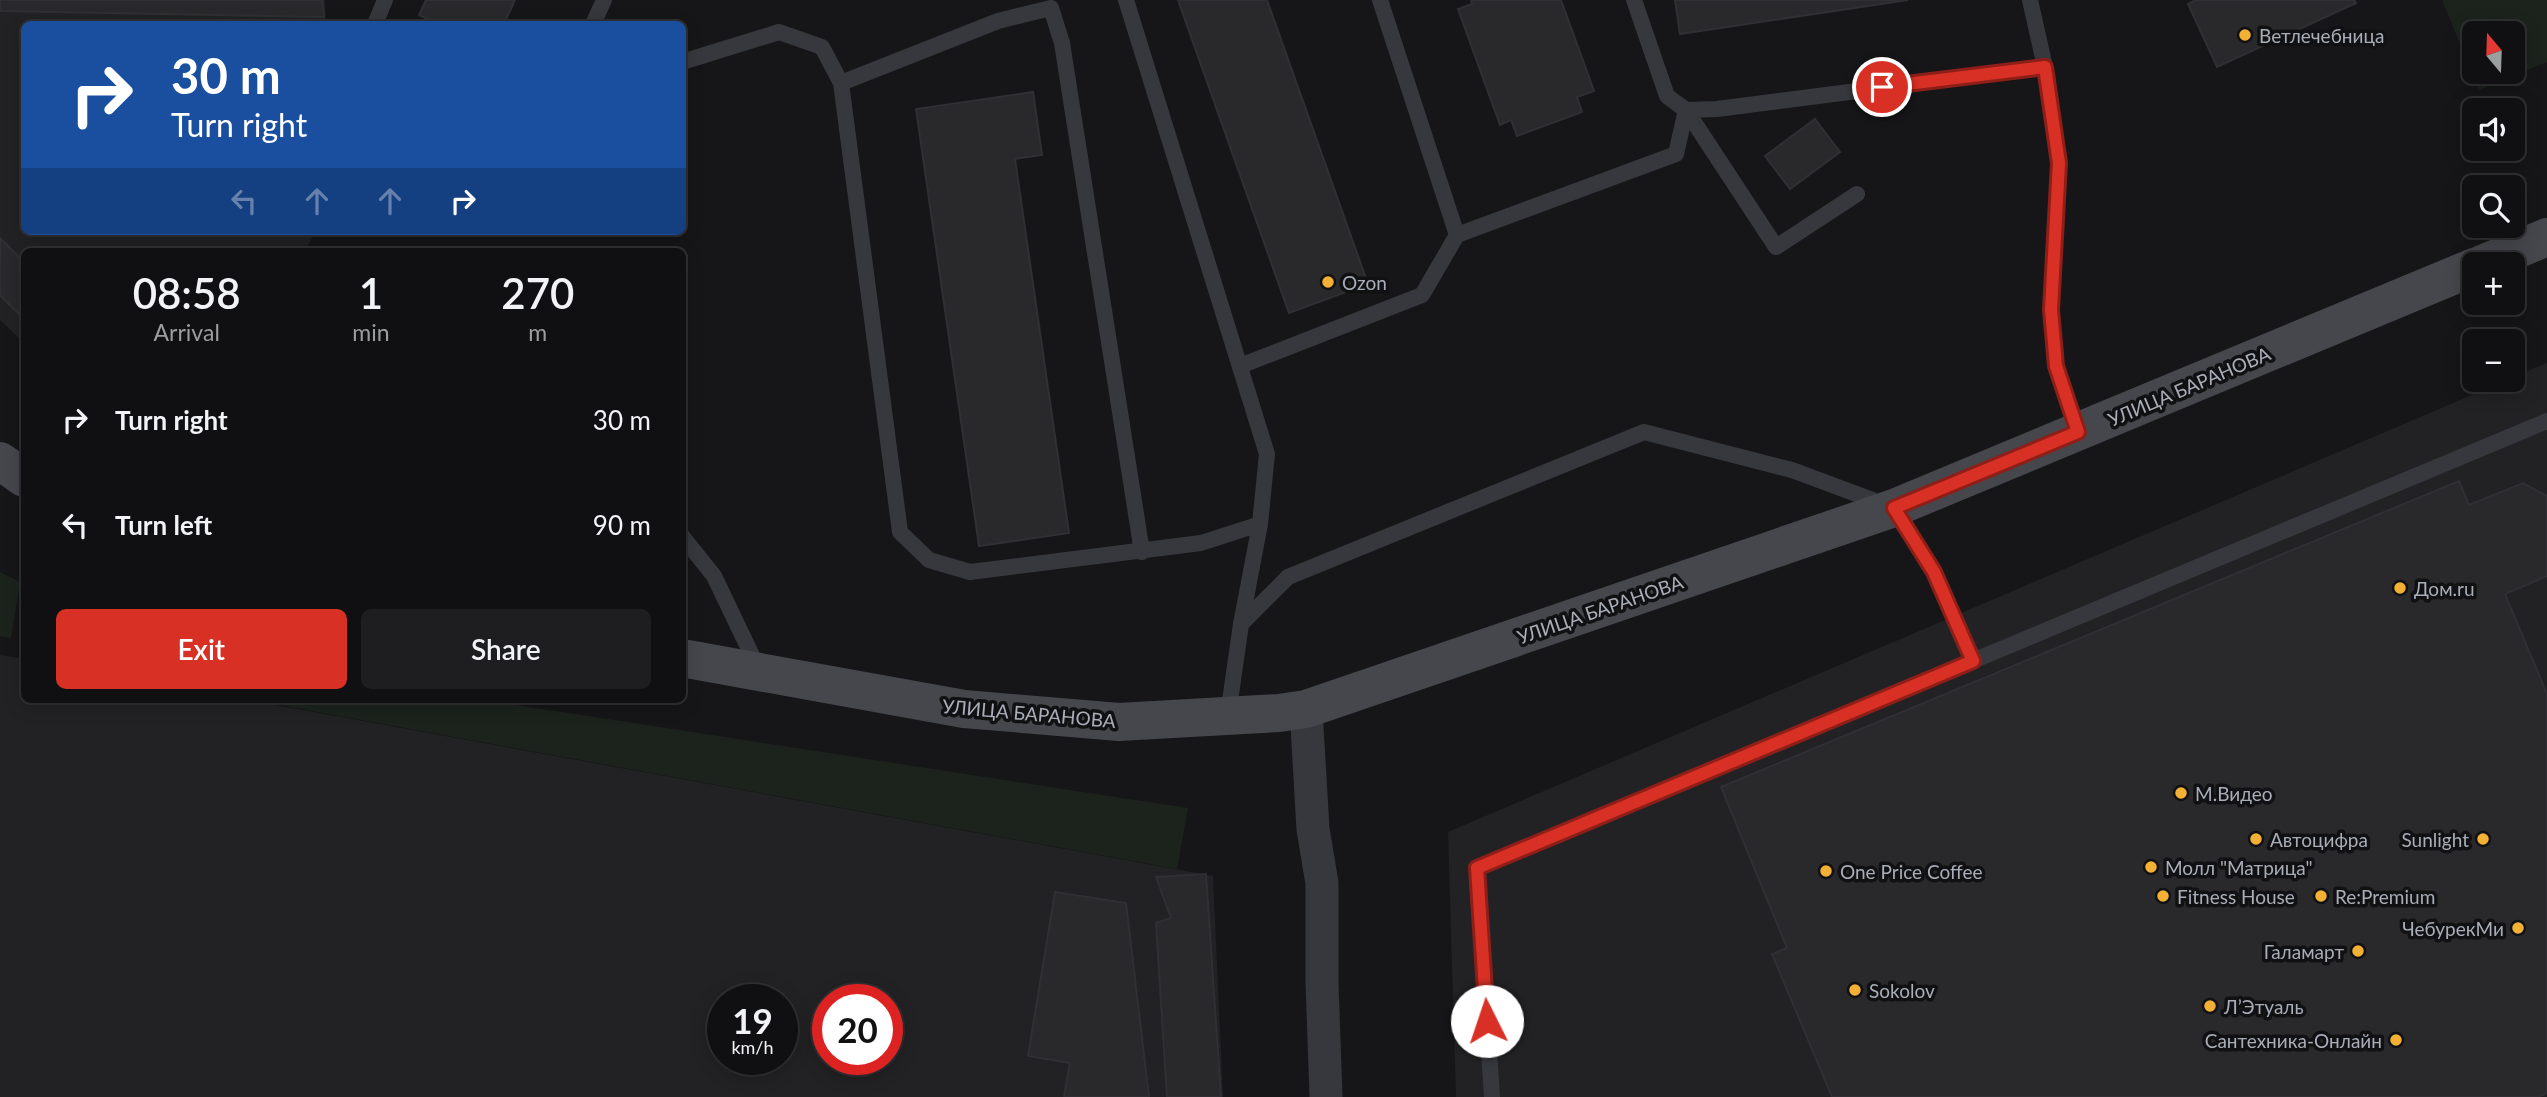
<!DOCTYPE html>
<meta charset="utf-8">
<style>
:root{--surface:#101012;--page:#1e1e20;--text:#f1f3f6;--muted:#9c9d9f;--line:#303032;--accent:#d93025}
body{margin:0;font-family:Lato,sans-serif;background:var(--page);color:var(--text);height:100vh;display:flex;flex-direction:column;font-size:26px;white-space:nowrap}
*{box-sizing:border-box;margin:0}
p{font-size:23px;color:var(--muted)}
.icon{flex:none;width:38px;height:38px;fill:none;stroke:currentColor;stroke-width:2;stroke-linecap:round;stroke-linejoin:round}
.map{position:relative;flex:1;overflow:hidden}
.drawer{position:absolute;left:21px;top:248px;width:665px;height:455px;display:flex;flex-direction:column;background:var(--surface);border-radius:10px;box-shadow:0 4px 18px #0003,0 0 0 2px var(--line)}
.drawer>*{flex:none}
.guide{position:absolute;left:21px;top:21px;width:665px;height:214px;border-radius:10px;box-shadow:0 4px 18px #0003,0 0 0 2px var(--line);background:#1a4fa0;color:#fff;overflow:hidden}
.needle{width:46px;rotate:341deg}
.buttons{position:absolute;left:2462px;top:21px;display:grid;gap:14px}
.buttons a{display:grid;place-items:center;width:63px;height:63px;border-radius:10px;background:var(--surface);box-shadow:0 4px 18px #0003,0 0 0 2px var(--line);font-size:35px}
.speed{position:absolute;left:707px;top:984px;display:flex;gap:14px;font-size:35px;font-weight:700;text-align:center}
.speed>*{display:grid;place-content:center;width:91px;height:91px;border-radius:50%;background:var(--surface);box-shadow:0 4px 18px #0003,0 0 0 2px var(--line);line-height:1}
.speed small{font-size:18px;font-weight:400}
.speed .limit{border:10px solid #d22;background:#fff;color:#111}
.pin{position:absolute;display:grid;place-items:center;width:60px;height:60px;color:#fff;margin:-30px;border:4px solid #fff;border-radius:50%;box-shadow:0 2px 7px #0007}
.me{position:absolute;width:77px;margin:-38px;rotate:356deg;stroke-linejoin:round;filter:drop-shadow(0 0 5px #0008)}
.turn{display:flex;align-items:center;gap:24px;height:147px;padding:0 35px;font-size:32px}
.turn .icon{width:91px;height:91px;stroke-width:2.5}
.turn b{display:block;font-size:49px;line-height:60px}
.lanes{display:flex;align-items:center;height:66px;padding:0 35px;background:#0003;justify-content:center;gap:35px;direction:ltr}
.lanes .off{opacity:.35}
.eta{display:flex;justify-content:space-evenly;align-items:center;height:119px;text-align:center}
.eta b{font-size:42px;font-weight:600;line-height:49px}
.button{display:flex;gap:14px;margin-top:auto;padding:14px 35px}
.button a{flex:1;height:80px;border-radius:10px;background:var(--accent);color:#fff;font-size:28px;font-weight:600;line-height:80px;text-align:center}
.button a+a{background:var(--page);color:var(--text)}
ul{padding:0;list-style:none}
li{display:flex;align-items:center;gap:21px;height:105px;padding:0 35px}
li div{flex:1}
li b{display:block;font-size:26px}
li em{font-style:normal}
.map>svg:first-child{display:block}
</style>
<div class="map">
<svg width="2547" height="1097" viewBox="0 0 2547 1097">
<rect width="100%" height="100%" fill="#161618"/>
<path fill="#222225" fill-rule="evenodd" d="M0,0H325L326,24H24V231H316L304,252H24V343L0,320Z
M2547,363V1097H1456L1448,832L2507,380H2513V377Z
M0,655L24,659V700H248L1213,876L1223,1097H0ZM723,999H782V1059H723ZM828,999H887V1059H828Z"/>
<path fill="#1c231d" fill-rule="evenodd" d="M2442,0H2547V62L2479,90ZM2474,33H2513V72H2474Z
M0,572L20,582L11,638L0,636Z
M252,700H483L1188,808L1177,869Z"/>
<path fill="#29292c" stroke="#303034" stroke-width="2" d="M0,0H322L324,17L0,11Z
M426,0H515L504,24H438L419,15Z
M1178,0H1267L1368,284L1289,313Z
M1471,0H1561L1594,91L1577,97L1582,112L1517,136L1511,120L1500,125L1458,9L1472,4Z
M1675,0H1908L1680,34Z
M2196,0H2354L2356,3L2217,67L2188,4Z
M1033,92L1042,155L1015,159L1069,533L979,546L916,109Z
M1815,119L1840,152L1790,189L1765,156Z
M117,231H299V236Z
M0,238L24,262V319L0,295Z
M2459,481L2469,505L2523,483L2547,496V576L2505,594L2547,694V1093L2538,1097H1832L1772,954L1787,948L1721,787Z
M1206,874L1221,1097H1167L1156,923L1171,918L1156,877Z
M1055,892L1126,903L1149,1097H1064L1070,1063L1028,1056Z"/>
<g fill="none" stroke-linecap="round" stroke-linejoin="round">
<path stroke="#37383d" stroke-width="16" d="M1126,0L1267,454L1260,524
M1634,0L1667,96L1686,110L1717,109L2045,67
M2030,0L2045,67L2059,163L2051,310L2056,366L2078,432
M375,24L385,0
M593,24L604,0
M682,62L779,32L822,47L841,83L900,532L929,560L970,572L1201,543L1260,524L1241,624
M841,83L998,21L1051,8L1062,43L1142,552
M1686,110L1776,247L1857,194
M1457,235L1676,154L1686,110
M1240,366L1422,295L1457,235L1380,0
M682,536L714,576L758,668
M1228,715L1241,624L1288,577L1644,432L1792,470L1894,508L1934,572L1974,661
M1492,1097L1477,868L2547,421"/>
<path stroke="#37383d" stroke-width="33" d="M1306,709L1313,829L1322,883V982L1326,1097"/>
<path stroke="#45474d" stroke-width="38" d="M2482,264L2547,237
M0,461L24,478
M682,658L964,709L1119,722L1279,713L1306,709L1894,508L2474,267"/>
</g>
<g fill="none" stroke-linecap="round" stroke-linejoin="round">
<defs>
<path id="route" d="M1487,1021L1477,868L1973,661L1934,572L1894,508L2078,432L2056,366L2051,310L2059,163L2045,67L1882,87"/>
</defs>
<use href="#route" stroke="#8d1f18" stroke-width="18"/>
<use href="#route" stroke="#d93025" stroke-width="12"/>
</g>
<g fill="#f2b134" stroke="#111113" stroke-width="2.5">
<circle cx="2245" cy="35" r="7"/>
<circle cx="1328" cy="282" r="7"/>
<circle cx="2400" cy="588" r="7"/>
<circle cx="2181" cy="793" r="7"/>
<circle cx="2256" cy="839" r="7"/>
<circle cx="2483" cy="839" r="7"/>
<circle cx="2151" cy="867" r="7"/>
<circle cx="1826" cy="871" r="7"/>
<circle cx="2163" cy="896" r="7"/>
<circle cx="2321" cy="896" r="7"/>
<circle cx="2518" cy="928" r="7"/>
<circle cx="2358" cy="951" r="7"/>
<circle cx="1855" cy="990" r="7"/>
<circle cx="2210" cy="1006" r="7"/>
<circle cx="2396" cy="1040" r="7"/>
</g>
<g text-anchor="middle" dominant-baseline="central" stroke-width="7" stroke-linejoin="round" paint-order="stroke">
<g font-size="19" fill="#a8adb8" stroke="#111113" text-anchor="start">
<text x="2259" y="35">Ветлечебница</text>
<text x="1342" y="282">Ozon</text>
<text x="2414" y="588">Дом.ru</text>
<text x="2195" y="793">М.Видео</text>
<text x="2270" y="839">Автоцифра</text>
<text x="2469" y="839" text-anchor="end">Sunlight</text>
<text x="2165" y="867">Молл "Матрица"</text>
<text x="1840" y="871">One Price Coffee</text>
<text x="2177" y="896">Fitness House</text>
<text x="2335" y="896">Re:Premium</text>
<text x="2504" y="928" text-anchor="end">ЧебурекМи</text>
<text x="2344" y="951" text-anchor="end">Галамарт</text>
<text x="1869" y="990">Sokolov</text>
<text x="2224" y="1006">Л’Этуаль</text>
<text x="2382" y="1040" text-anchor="end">Сантехника-Онлайн</text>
</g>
<g font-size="19" fill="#a8adb8" stroke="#111113">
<text transform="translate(2189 386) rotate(-23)">УЛИЦА БАРАНОВА</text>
<text transform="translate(1600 609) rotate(-19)">УЛИЦА БАРАНОВА</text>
<text transform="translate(1029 713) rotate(5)">УЛИЦА БАРАНОВА</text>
</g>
</g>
</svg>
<div class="buttons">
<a><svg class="needle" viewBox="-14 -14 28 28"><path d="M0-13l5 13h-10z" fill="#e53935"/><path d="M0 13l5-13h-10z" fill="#9c9d9f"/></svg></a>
<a><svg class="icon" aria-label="sound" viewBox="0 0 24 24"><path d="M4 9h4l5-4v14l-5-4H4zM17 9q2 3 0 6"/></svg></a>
<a><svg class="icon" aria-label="search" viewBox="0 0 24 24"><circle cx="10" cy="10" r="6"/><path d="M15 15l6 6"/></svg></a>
<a>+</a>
<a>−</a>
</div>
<div class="speed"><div>19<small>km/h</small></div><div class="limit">20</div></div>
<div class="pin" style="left:1882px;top:87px;background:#d93025"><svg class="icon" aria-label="arrive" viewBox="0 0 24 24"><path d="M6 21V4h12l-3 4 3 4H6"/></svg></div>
<svg class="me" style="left:1487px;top:1021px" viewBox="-20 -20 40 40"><circle r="19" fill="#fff"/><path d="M0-13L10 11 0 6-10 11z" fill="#d93025"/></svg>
<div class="guide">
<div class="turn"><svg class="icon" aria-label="right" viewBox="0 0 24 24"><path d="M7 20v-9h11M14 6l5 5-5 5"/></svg><div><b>30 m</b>Turn right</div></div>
<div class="lanes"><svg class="icon off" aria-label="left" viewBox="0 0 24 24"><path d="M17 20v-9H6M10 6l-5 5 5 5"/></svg><svg class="icon off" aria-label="ahead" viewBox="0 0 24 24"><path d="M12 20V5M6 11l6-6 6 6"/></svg><svg class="icon off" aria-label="ahead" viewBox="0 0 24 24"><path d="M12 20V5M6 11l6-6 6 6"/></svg><svg class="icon" aria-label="right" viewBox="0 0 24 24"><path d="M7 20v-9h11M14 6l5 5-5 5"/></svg></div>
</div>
<section class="drawer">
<div class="eta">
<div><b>08:58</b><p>Arrival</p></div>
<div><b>1</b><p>min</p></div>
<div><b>270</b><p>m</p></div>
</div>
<ul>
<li><svg class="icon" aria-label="right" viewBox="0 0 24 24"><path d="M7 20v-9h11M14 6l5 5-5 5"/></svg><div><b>Turn right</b></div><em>30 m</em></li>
<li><svg class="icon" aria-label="left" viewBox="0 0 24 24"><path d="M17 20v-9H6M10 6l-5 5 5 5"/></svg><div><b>Turn left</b></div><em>90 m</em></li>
</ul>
<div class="button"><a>Exit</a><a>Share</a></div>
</section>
</div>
